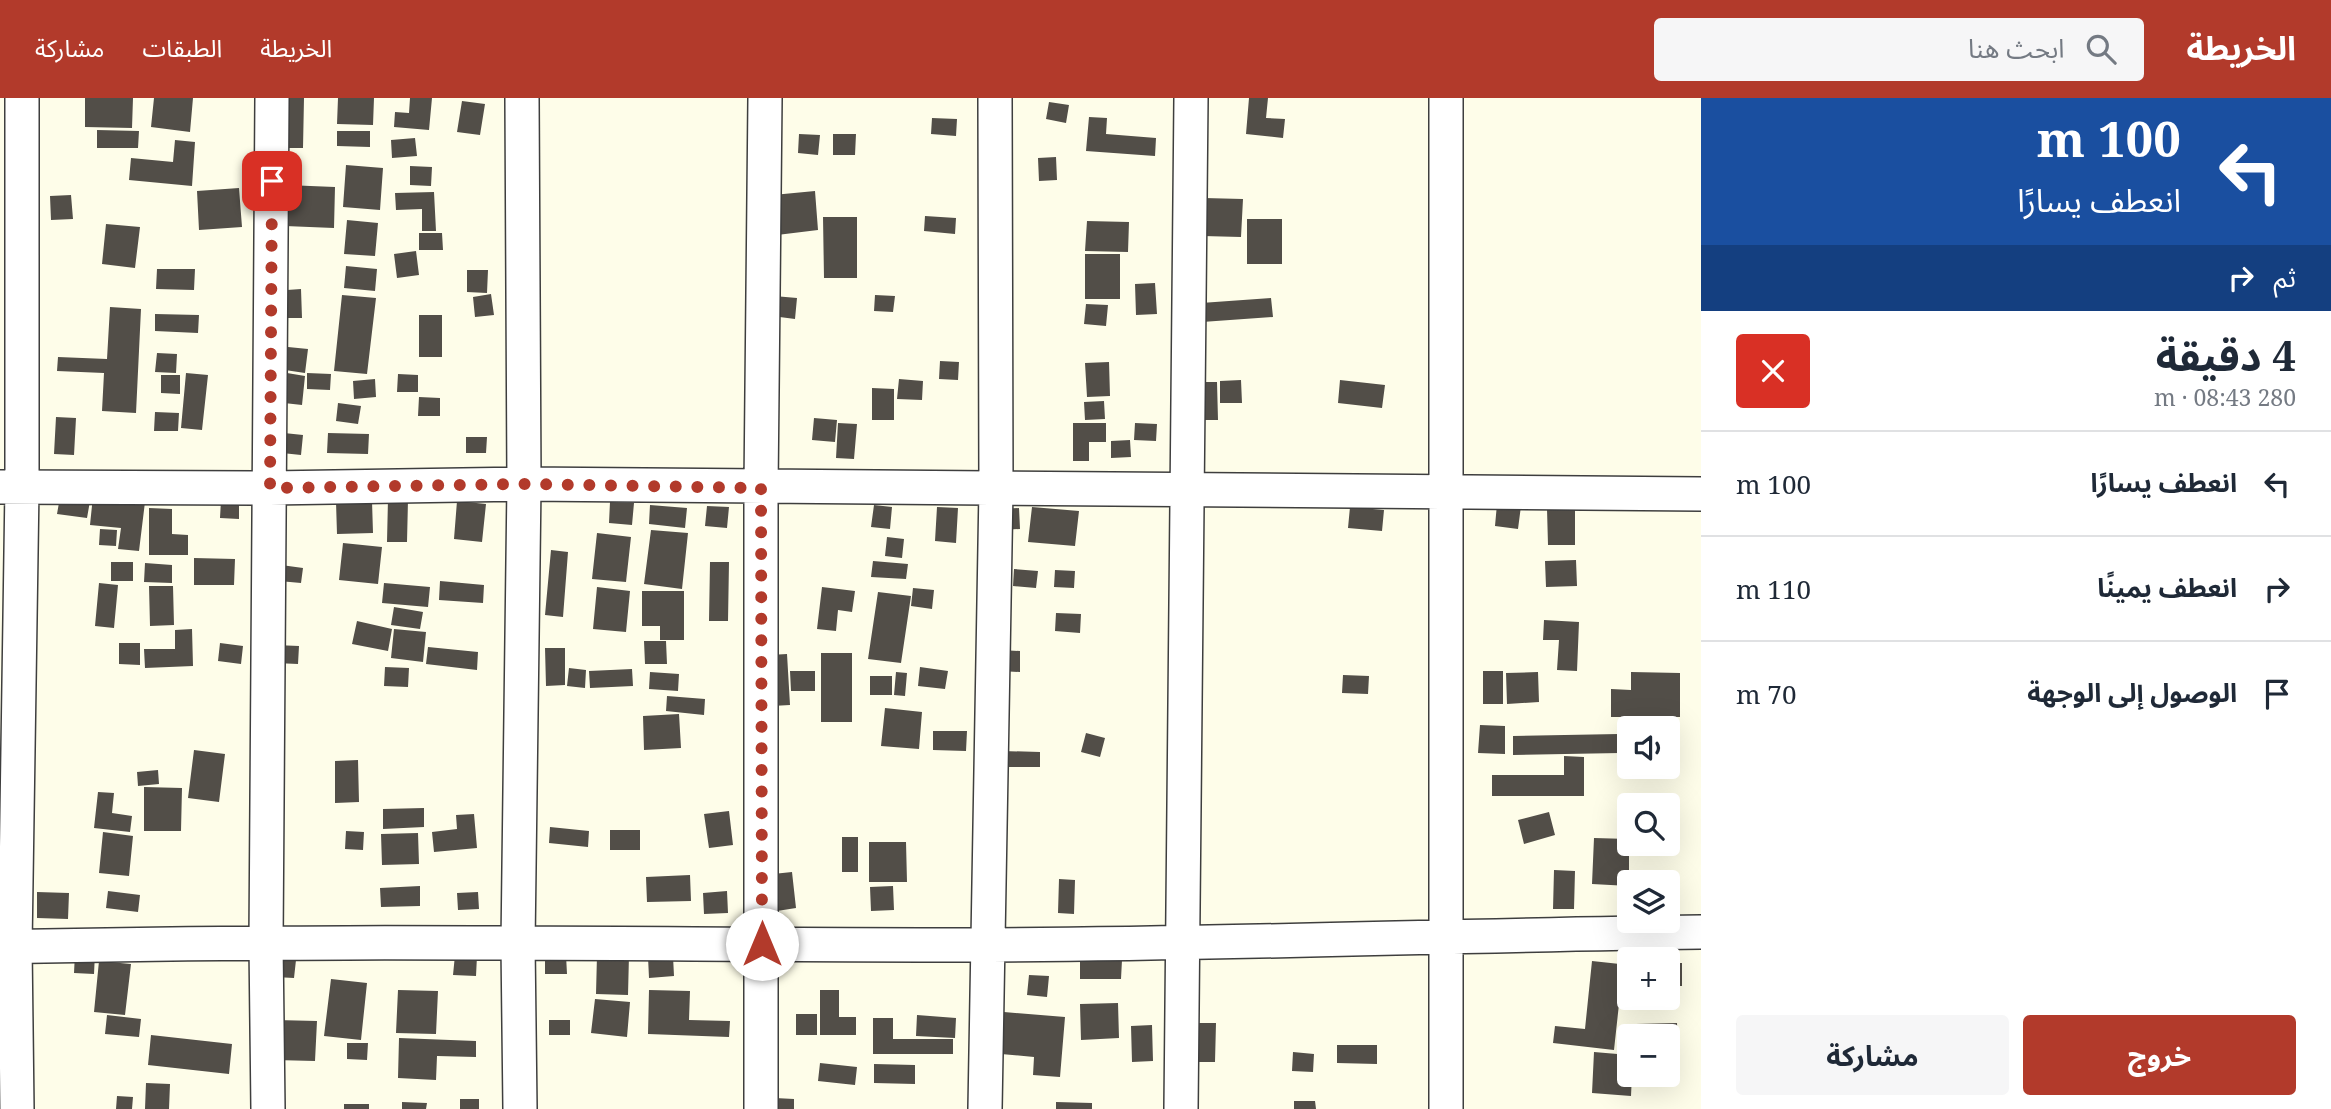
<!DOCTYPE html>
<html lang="ar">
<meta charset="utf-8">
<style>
:root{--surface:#fff;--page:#f6f6f7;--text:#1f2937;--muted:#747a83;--line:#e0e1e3;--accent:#b23a2b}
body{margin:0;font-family:"Noto Serif","Noto Sans Arabic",serif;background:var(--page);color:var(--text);direction:rtl;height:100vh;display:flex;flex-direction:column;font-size:26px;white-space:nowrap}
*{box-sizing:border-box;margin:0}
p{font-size:23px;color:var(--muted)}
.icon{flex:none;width:38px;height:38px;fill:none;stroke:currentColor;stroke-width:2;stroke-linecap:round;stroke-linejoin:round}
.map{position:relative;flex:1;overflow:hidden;direction:ltr}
.drawer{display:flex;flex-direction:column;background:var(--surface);width:630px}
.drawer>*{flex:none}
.top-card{background:#1a4fa0;color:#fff;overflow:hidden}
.controls{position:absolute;left:1617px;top:618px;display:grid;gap:14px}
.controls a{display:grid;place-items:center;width:63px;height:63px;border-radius:7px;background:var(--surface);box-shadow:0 7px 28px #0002;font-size:35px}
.pin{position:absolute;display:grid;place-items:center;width:60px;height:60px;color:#fff;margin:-30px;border-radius:14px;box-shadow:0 4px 10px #0006}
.me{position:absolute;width:77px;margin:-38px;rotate:0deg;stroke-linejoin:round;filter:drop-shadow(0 0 5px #0008)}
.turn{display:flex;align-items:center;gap:24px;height:147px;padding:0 35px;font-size:32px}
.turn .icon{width:91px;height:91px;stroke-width:2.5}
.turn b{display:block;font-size:49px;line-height:60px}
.then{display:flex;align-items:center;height:66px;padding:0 35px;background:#0003;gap:14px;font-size:26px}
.round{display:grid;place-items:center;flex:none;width:74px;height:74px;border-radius:7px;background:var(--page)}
.summary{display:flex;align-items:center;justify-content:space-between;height:119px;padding:0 35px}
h1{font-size:42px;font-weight:700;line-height:52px}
.button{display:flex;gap:14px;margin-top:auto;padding:14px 35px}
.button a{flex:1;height:80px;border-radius:7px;background:var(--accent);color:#fff;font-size:28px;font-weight:700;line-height:80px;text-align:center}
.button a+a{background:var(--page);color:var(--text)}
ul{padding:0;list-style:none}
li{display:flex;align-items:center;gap:21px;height:105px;padding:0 35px;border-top:2px solid var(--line)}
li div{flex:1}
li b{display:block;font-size:26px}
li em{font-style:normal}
header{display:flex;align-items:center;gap:42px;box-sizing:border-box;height:98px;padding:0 35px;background:var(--accent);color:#fff}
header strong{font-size:33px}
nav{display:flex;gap:38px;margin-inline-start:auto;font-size:24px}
.search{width:490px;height:63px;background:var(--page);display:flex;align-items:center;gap:18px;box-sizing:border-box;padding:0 24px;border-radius:7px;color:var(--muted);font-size:26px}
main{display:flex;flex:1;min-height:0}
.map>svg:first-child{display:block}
</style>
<header>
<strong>الخريطة</strong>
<div class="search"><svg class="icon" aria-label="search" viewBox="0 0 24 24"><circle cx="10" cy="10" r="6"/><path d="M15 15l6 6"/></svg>ابحث هنا</div>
<nav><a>الخريطة</a><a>الطبقات</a><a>مشاركة</a></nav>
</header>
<main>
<section class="drawer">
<div class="top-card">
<div class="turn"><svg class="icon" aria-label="left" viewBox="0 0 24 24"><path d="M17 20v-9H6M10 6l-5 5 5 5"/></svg><div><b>100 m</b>انعطف يسارًا</div></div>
<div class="then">ثم<svg class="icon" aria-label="right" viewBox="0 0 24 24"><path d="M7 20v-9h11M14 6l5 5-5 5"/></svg></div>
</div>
<div class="summary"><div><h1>4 دقيقة</h1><p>280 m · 08:43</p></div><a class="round" style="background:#d93025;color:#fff"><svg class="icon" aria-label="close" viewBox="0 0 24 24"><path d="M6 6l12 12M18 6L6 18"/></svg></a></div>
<ul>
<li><svg class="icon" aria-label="left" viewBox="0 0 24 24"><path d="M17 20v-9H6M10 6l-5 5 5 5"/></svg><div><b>انعطف يسارًا</b></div><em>100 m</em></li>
<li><svg class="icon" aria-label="right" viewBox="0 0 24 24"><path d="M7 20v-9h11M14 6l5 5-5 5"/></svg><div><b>انعطف يمينًا</b></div><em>110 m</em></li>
<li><svg class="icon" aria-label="arrive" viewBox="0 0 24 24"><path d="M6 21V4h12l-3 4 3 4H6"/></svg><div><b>الوصول إلى الوجهة</b></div><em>70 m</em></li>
</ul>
<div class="button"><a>خروج</a><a>مشاركة</a></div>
</section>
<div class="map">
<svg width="1701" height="1011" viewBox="0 0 1701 1011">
<rect width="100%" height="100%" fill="#fefde9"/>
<path fill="#524e48" d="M85,0H133L132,30L85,29Z
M154,0H193L190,34L151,29Z
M282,0H304L303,50H281Z
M338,0H374L373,27L337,26Z
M410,0H432L429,32L394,29L395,14L409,15Z
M1249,0H1268L1266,20L1285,21L1283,40L1246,36Z
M462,3L485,6L480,37L457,34Z
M1049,4L1069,7L1066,25L1046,21Z
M1089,19L1107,20L1106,36L1156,40L1155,58L1086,53Z
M932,20L957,21L956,38L931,36Z
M97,32L139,33L138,50H97Z
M337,33H370V49L337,48Z
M799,36L820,37L818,57L798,55Z
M833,36H856L855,57H833Z
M415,40L417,58L392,60L391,42Z
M175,42L195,44L192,88L129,82L131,60L173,64Z
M1056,59L1057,82L1039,83L1038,60Z
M346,67L383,70L380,112L343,109Z
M410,68L432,69L431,88L410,87Z
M286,87L335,89L334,130L285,128Z
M239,90L242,129L199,132L197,93Z
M815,93L818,132L777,137L773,97Z
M434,94L436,133H422V111L396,112L395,95Z
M71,97L73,121L51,122L50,98Z
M1204,100L1243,101L1241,139L1203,138Z
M925,118L956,120L955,136L924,133Z
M823,119H857V180H824Z
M1247,121H1282V166H1247Z
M347,122L378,125L375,158L344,156Z
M1087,123L1129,124L1128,154L1085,153Z
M106,126L140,129L135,170L102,166Z
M419,135H442L443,152H419Z
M416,153L419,177L397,180L394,156Z
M1085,156H1120V201H1085Z
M346,168L377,171L375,193L344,190Z
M157,171H195L194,192L156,191Z
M467,172H488L487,195L467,194Z
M1155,185L1157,216L1136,217L1135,186Z
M301,191L302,220H288L287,192Z
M491,196L494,217L475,219L473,199Z
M342,197L376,200L367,276L334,273Z
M875,197L895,198L893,214L874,213Z
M774,198L797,200L795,221L772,218Z
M1271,200L1273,219L1202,224L1201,205Z
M1086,206L1108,207L1106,228L1084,226Z
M110,209L141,211L136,315L102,313L104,275L57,273L58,259L107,261Z
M155,216L199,217L198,235L155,233Z
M419,217H442V259H419Z
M288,249L308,251L305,275L285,272Z
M157,255L177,256L176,275L155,274Z
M940,263L959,264L958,282L939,281Z
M1109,264L1110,298L1087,299L1085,265Z
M186,275L208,277L202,332L181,330Z
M287,275L305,278L302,307L284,305Z
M307,275L331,276L330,292L307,291Z
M398,276L418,277V294H397Z
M161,277H180V296L161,295Z
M375,281L376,299L354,301L353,283Z
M899,281L923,283L922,302L897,301Z
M1241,282L1242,305H1220V283Z
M1340,282L1385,287L1382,310L1338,305Z
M1197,284H1217L1218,322H1198Z
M872,290L894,291V322H872Z
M419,299L440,300V318H418Z
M1104,303L1105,321L1085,322L1084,304Z
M338,305L361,308L358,326L336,323Z
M155,314L179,315L178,333H154Z
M56,319L76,320L74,357L54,356Z
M814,320L837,322L835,344L812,342Z
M838,325L857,326L854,361L836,360Z
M1073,325H1106V344H1089V363H1073Z
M1135,325L1157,326L1156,343L1134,342Z
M284,335L303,337L301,357L282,355Z
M328,335L369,336L368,356L327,355Z
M466,339H487L486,355H466Z
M1130,342L1131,359L1111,360V343Z
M93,398L145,404L139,453L118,451L121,430L90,427Z
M60,399L90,403L87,420L57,416Z
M388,401L408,402L407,444H387Z
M221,402L239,403V421L220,420Z
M372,403L373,435L337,436L336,404Z
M457,403L486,406L482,444L454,441Z
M610,404L634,405L632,427L609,425Z
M1497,406L1521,408L1518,431L1495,428Z
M650,407L687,410L685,430L649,426Z
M874,407L892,409L890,431L871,429Z
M707,408L729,409L727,430L705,428Z
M937,409L958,410L956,445L935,443Z
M1032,409L1079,413L1075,448L1028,444Z
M1350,409L1384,412L1382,433L1348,430Z
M149,410L172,411V436L188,437V457H149Z
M1019,410L1020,431L1000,432L999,411Z
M1575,410V447H1548L1547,411Z
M100,431L117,432L116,448L99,447Z
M651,432L688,435L682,491L644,486Z
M597,435L631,439L626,484L592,481Z
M887,439L904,441L902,460L885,458Z
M343,445L382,449L378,486L339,482Z
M551,452L568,454L563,519L545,517Z
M194,460L235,461L234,487H194Z
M1576,462L1577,488L1546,489L1545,463Z
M873,463L908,466L906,481L871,479Z
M111,464H133V483H111Z
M710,464H729L728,523H709Z
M145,465L172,467V485L144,484Z
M281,467L303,470L301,485L279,483Z
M1014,471L1038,473L1036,490L1013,488Z
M1055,472L1075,473L1074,490L1054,489Z
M440,483L484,487L483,505L439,502Z
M99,485L118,487L114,530L95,528Z
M384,485L430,489L428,509L382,505Z
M149,488H173L174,527L150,528Z
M597,489L630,493L626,534L593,531Z
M822,489L855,493L852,514L838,512L836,533L817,531Z
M913,490L934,492L932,511L911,508Z
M642,493H684V542H660V528H642Z
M878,494L911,498L901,565L868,561Z
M394,509L423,514L420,531L391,527Z
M1056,515L1081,516L1080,535L1055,533Z
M1544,522L1579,524L1577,573L1557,572L1559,542H1543Z
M357,523L392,531L388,553L352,546Z
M192,531L193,568L145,570L144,551H175V532Z
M394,531L426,534L423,564L391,560Z
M644,543H666L667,566H645Z
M119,545H140V567L119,566Z
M220,545L243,548L241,566L218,563Z
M275,547L299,548L298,566L275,565Z
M428,549L478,554L477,572L426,566Z
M545,550H565V587L546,588Z
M1001,552L1020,553V574L1000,573Z
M821,555H852V624H821Z
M787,556L790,607L772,608L770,557Z
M385,569L409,570L408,589L384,588Z
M920,569L948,573L945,591L918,588Z
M569,570L586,572L585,590L567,588Z
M632,571L633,588L590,590L589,573Z
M790,573H815V593H791Z
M1483,573H1503V606H1483Z
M650,574L679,576L678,593L649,591Z
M896,574L907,575L905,598L894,597Z
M1538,574L1539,604L1507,606L1506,575Z
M1631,574L1680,575V619H1611V591L1631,592Z
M1343,577L1369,578L1368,596L1342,595Z
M870,578H892V597H870Z
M667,598L705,601L704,617L666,613Z
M885,610L922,614L919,651L881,648Z
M679,616L681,650L644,652L643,618Z
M1623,620L1678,624L1676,654L1668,653V630H1629V650L1621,649Z
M1480,627L1505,628V656L1478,655Z
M933,633H967L966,653L933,652Z
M1086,635L1105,640L1100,659L1081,654Z
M1619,636L1620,655L1513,657V638Z
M194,652L225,656L219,704L188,700Z
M1002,653L1040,654V669H1002Z
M1564,658L1584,659V698H1492V677H1564Z
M358,662L359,704L335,705V663Z
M158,672L159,686L138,688L137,674Z
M144,689L182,690L181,733H144Z
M98,694L114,695L112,715L132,718L130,734L94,730Z
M424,710V729L383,731V711Z
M729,713L733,747L709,750L704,716Z
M1549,714L1555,737L1524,746L1518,722Z
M474,716L477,750L434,754L432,734L457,731L456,717Z
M550,729L589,733L588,749L549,745Z
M610,732H640V752H610Z
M346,733L364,734L363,752L345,751Z
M103,734L133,738L129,778L99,775Z
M418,735L419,766L382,767L381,736Z
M842,739H858V774H842Z
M1594,740L1629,741V788L1592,786Z
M869,744H906L907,784H869Z
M1554,772L1575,773L1574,811H1553Z
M792,774L796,810L777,813L773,776Z
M690,777L691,803L647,804L646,779Z
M1059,781L1075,782L1074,816L1058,815Z
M420,788V808L381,809L380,790Z
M893,788L894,812L871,813L870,789Z
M108,793L140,797L138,814L106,810Z
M727,793L728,815L704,816L703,795Z
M37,794L69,795L68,821L37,820Z
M478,794L479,811L458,812L457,795Z
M75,855H95L94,876L74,875Z
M455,857L477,858L476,878L453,877Z
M566,857L567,876H545V858Z
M597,857H629L628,897L596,896Z
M673,858L674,878L649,880L648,859Z
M276,860L296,862L294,880L275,879Z
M1080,862H1122L1121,881H1080Z
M99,863L131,866L125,917L94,914Z
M1592,863L1629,867V907L1619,906L1614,952L1553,945L1555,928L1585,931Z
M1668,865H1682V888H1668Z
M1029,877L1049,878L1047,899L1027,897Z
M331,881L367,885L361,942L324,938Z
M398,892L438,893L436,936L396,935Z
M649,892L690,893L689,922L730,923L729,939L648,936Z
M820,892H839V919H856V937H820Z
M595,901L630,904L627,939L591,935Z
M1118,905L1119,940L1081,942L1080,906Z
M1004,914L1065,919L1060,979L1033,977L1034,959L1001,956Z
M796,916H817V937H796Z
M107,917L141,921L139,939L105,936Z
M917,917L956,920L955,940L916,938Z
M873,920H893V941H953V956H873Z
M276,922L317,923L315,963L275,962Z
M549,922H570V937H549Z
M1198,925H1216L1215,964H1197Z
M1677,925L1678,949L1668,950V938H1637L1636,926Z
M1152,927L1153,963L1132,964L1131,928Z
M151,937L232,946L229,976L148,967Z
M399,940L476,943V959L437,958L436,982L398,980Z
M347,945H368L367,962L347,961Z
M1337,947H1377V966L1337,965Z
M1293,954L1314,956L1313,974L1292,973Z
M1594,954L1629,957V976H1632L1631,998L1592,995Z
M820,965L857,969L855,987L818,983Z
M874,966L915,967V986L874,985Z
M146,985L170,986L169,1011H145Z
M117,998L133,999L132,1011H116Z
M775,1000L794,1001V1011H775Z
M460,1001H479V1011H460Z
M1294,1003H1315L1316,1011H1294Z
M402,1004L427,1005L426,1011H402Z
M1056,1004L1092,1005V1011H1056Z
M344,1006H369V1011H344Z"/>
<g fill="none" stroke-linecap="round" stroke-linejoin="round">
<defs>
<path id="minor" d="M1446,0V1011
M0,389L270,390L524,386L1701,396
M0,849C330,841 661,847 992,847C1228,846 1464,837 1701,834
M17,1011L15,848L22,389V0
M268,1011L266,845L272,0
M520,1011L518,846L524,386L522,0
M761,1011V390L765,0
M985,1011L996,391L995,0
M1181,1011L1191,0"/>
</defs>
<use href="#minor" stroke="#3e3e3e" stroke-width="36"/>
<use href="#minor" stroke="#fff" stroke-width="33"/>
</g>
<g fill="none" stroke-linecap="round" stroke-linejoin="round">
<path stroke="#b23a2b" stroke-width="12" stroke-dasharray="0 21.6" d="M272,83L270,390L524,386L761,390L762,846"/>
</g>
</svg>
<div class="controls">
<a><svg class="icon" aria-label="sound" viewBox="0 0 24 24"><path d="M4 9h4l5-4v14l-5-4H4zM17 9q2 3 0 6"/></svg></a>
<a><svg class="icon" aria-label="search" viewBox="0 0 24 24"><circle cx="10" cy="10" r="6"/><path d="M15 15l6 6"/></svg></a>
<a><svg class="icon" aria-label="layers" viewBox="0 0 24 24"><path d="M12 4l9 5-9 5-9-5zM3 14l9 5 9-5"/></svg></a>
<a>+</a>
<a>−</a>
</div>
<div class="pin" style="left:272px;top:83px;background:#d93025"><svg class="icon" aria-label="arrive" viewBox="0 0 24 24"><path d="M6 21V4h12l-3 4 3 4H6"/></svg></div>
<svg class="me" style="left:762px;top:846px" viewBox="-20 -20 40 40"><circle r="19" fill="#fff"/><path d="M0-13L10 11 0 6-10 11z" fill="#b23a2b"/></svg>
</div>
</main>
